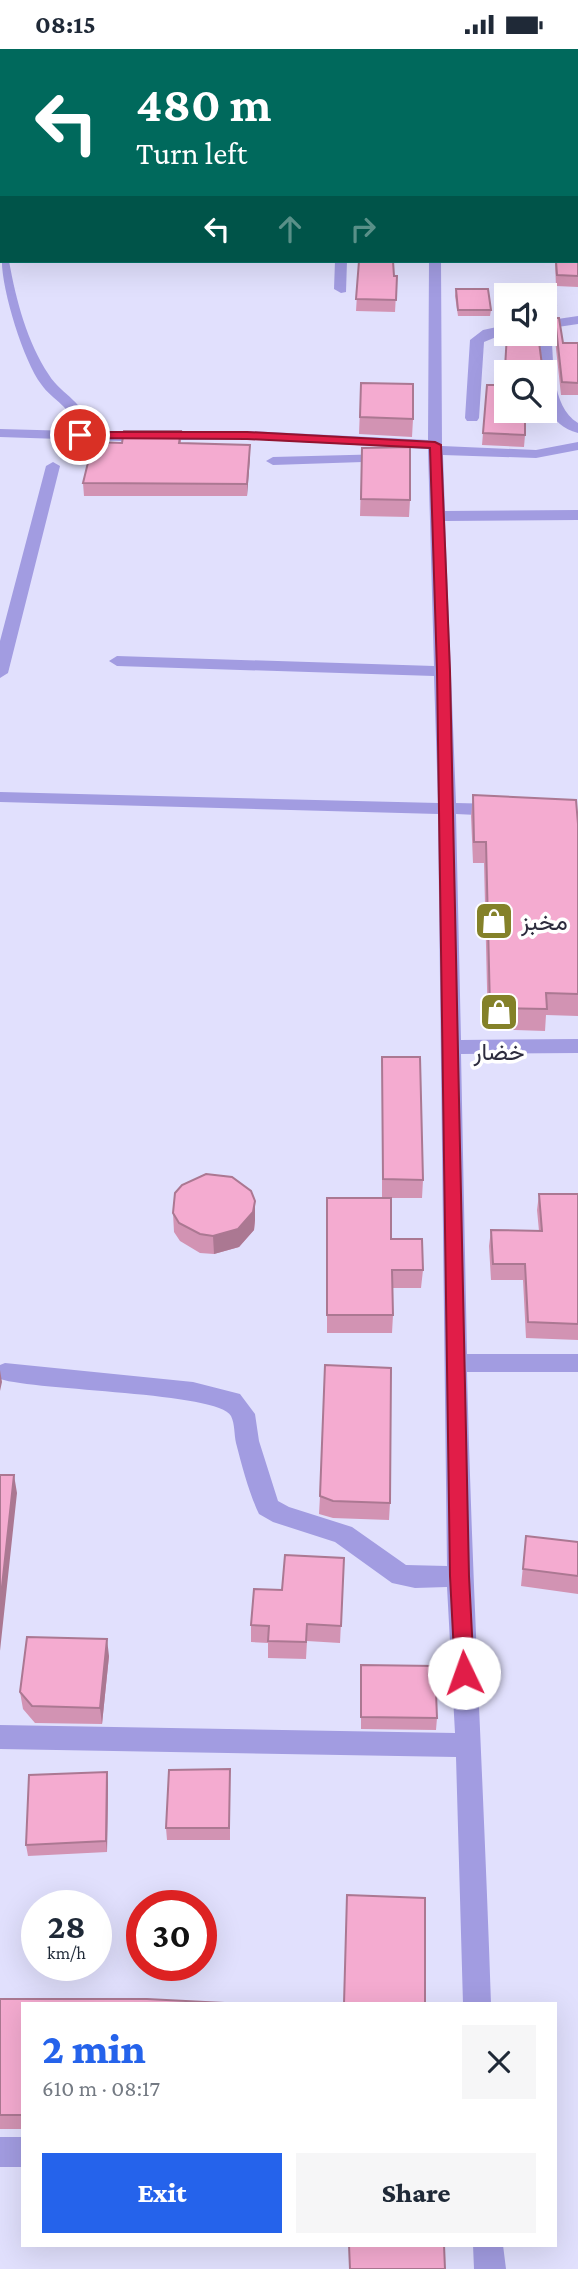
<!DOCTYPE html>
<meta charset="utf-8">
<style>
:root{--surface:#fff;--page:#f6f6f7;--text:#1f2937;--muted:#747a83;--accent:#2563eb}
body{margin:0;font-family:"Crimson Pro",Vazirmatn,serif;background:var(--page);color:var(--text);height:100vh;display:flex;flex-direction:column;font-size:26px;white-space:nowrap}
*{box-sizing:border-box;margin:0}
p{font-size:23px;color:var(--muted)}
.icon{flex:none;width:38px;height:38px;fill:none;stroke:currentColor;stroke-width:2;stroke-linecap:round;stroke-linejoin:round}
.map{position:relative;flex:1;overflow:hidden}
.drawer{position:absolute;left:21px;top:1953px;width:536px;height:245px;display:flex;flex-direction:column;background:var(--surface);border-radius:0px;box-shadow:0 7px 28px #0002}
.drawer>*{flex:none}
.banner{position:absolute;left:0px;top:0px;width:579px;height:214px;box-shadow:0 7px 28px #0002;background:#00695c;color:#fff;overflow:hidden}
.controls{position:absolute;left:494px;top:234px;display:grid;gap:14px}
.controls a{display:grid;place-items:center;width:63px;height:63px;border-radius:0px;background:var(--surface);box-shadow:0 7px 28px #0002;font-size:35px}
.speed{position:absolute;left:21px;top:1841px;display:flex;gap:14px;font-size:35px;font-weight:700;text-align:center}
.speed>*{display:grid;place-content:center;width:91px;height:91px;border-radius:50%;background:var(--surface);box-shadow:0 7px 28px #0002;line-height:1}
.speed small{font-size:18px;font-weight:400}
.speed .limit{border:10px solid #d22;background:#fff;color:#111}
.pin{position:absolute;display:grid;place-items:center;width:60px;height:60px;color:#fff;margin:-30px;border:4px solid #fff;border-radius:50%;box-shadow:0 2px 7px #0007}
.me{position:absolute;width:77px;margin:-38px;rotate:357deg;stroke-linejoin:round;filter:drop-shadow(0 0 5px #0008)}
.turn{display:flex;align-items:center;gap:24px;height:147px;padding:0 21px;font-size:32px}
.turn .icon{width:91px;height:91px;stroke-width:2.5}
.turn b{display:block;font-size:49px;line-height:60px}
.lanes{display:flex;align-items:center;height:66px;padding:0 21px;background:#0003;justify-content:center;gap:35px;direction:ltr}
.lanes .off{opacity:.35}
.round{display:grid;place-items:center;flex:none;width:74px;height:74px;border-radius:0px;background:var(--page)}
.headline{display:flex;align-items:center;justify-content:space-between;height:119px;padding:0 21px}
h1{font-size:42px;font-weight:800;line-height:52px;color:var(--accent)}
.primary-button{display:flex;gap:14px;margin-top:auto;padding:14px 21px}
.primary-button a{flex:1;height:80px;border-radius:0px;background:var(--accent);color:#fff;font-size:28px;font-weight:800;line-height:80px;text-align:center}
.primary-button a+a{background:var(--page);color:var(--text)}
.status{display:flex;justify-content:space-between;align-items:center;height:49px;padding:0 35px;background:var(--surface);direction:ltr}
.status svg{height:19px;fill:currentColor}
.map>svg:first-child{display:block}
</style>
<div class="status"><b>08:15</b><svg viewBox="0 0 49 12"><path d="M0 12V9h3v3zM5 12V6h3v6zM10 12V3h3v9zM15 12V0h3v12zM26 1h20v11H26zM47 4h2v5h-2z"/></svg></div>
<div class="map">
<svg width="578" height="2220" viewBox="0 0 578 2220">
<rect width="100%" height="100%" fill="#e1e0fd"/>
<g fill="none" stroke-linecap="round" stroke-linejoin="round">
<path fill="#a29ce1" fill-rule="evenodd" d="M420,0H430V2H420Z
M440,0H450V2H440Z
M0,174H2V182H0Z
M2,192V200L0,201V193Z
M2,208V212H9C16,251 27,293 49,326C62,347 89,354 87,383L247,382L428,391L429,212H441L442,397L536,401L578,393V401L536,409L443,406L445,462L578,461V471L445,472L456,754L498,755L507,761L498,767L456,765L461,991L578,990V1004L461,1005L467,1305H578V1323H467C472,1534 484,1744 491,1955H463L456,1708L0,1700V1676L455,1684L447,1538L415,1539L392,1534L335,1493L273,1473L259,1465C249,1444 242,1417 236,1394C234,1386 235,1375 231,1367C219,1343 37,1342 0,1330V1316L5,1314L193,1333L240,1345L255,1365L259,1392L278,1452L289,1458L352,1478L406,1516L447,1517L438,765L0,753V743L438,754L434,627L117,617L109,612L117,607L434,617L428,400L247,390L120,392L0,388V380L73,382C75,358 53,353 41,335C23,311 0,236 2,208Z
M335,212H347L346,243L341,244L334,240Z
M578,267V275L551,279C554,309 550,357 578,374V384C548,376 544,351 544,324H542L538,285H544V272Z
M506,276V284L484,293L479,369L477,372H467L465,369L470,291L483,281Z
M388,405L393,406L395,409L393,412L273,416L266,412L273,408Z
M53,413L60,417L8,624L0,629V592L46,417Z
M0,2088H23V2118H0Z
M473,2196H503L506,2220H474Z"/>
</g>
<path fill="#d293b3" d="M0,0L2,2V151H0V86L2,81L0,80Z
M578,193V238L556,237L555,214L527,213L526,212H578Z
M356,212H393L394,227H397L395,263L356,262L359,213H356Z
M456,240L491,261L490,267H458L455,247Z
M555,269L563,294H578V346H561L554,281Z
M506,324L525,386L524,398L482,396L487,336H504Z
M361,334L413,370L412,388L359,385Z
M181,382V394L250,396L247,447H84L83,434L122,394Z
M362,399L410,451L409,468L360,467Z
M473,746L578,775V967L546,966L545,982L488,980L484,814H473L471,767Z
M382,1008L423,1131L422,1149H382Z
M539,1145H578V1291L526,1289L523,1231H491L489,1197L491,1181L539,1182L537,1161Z
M327,1149L391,1190L423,1221L421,1239H392L393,1266L392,1284H327Z
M255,1152V1171L254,1181L239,1198L214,1205L200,1204L180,1192L174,1183L173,1164Z
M320,1447L390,1454L389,1471L333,1469L319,1465Z
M526,1487L578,1493V1545L521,1537Z
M344,1509L340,1594L307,1592L306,1610L268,1609V1594L251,1593V1576L282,1541Z
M109,1607L102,1675L35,1674L23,1660L20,1643Z
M361,1616L437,1669L436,1681L361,1680Z
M230,1720V1791H167L166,1779Z
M107,1723L108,1734L107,1803L28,1807L26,1796Z
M0,1950L23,1955V2080H0Z"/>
<path fill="#ab7892" d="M556,256L555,268L544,270V259Z
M250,396V409L247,447V435Z
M255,1152V1171L254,1181L239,1198L214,1205L213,1187Z
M0,1321L2,1333L0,1342Z
M14,1426L17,1444L0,1602V1556Z
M107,1590L109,1607L102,1675L100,1659Z
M107,1723L108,1734L107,1803L106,1792Z"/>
<path fill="#f4abd0" stroke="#ab7892" stroke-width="2" d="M0,0H192L217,1L2,2V38H0Z
M361,0H394V2H361Z
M472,0H508V2H472Z
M552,0H576V2H552Z
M0,48H2V71L0,70Z
M2,81V140H0V86Z
M578,182V227L557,226L556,212H578Z
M359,212H393L394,227H397L396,251L356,250Z
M456,240H488L491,261H458Z
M544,250H555L556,256L544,259Z
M555,269H559L563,294H578V334L562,333Z
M507,285H538L543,324H506V362H525V386L483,384L487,336H504Z
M361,334L413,335V370L360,368Z
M124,382H181L179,394L250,396L247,435L83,434L93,393L122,394Z
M410,398V451L361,450L362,399Z
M473,746L576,751L578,775V945L546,944L547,960L490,959L486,793H474Z
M382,1008H420L423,1131L383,1130Z
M206,1125L232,1128L251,1142L255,1152L253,1163L238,1180L213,1187L200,1185L179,1174L173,1164L175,1144L182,1136Z
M539,1145H578V1275L528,1273L525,1215H493L491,1181L542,1182Z
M327,1149H391V1190H422L423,1221H392L393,1266H327Z
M325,1316L391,1319L390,1454L333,1452L320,1447Z
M0,1426H14L0,1556Z
M526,1487L578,1493V1527L523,1520Z
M285,1506L344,1509L341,1577L307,1575L306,1593L268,1592L269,1577L251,1576L254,1540L282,1541Z
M27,1588L107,1590L100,1659L32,1657L20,1643Z
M361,1616L435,1617L437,1669L361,1668Z
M230,1720L229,1779H166L169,1721Z
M107,1723L106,1792L26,1796L29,1726Z
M347,1846L425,1849V1955H344Z
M0,1950H147L244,1955H23V2066H0Z
M349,2196H444L445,2220H350Z"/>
<path fill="#e11d48" stroke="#92132f" stroke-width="2" d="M80,383H247L435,393L441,396L450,622L469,1527L474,1624L471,1630L464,1632L458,1630L455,1624L450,1527L437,622L430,399L247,390L76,389L75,386Z"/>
<defs>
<symbol id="shop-square" viewBox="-11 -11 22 22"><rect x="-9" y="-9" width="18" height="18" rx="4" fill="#848129" stroke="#fff"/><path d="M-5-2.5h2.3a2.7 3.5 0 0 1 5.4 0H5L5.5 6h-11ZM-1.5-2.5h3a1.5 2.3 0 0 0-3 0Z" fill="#fff"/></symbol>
</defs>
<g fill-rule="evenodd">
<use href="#shop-square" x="472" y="850" width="44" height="44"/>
<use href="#shop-square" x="477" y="941" width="44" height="44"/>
</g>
<g text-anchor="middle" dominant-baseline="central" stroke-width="7" stroke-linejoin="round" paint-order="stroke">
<g font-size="24" fill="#2d2c3e" stroke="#fff" text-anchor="start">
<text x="521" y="872">مخبز</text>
<text x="499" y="1002" text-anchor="middle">خضار</text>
</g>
</g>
</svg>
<div class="controls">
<a><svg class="icon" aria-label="sound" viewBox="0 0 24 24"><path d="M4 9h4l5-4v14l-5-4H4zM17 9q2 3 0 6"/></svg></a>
<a><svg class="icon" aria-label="search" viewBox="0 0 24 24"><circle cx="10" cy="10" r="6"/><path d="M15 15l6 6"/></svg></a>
</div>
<div class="speed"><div>28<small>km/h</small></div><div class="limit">30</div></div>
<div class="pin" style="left:80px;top:386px;background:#d93025"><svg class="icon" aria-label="arrive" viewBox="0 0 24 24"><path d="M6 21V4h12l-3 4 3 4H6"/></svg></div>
<svg class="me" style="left:464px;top:1624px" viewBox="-20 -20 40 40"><circle r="19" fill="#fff"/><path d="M0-13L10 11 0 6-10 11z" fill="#e11d48"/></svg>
<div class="banner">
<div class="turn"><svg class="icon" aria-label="left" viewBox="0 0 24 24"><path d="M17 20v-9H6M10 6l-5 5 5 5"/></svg><div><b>480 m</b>Turn left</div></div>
<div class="lanes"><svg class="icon" aria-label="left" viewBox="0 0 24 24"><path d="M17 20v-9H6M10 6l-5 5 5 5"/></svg><svg class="icon off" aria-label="ahead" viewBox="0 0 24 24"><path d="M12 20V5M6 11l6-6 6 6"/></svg><svg class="icon off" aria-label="right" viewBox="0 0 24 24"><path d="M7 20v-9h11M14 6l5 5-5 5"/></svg></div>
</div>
<section class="drawer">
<div class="headline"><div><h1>2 min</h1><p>610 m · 08:17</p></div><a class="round"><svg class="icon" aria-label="close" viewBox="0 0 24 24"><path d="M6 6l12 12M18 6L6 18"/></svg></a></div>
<div class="primary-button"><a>Exit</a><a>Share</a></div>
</section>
</div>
